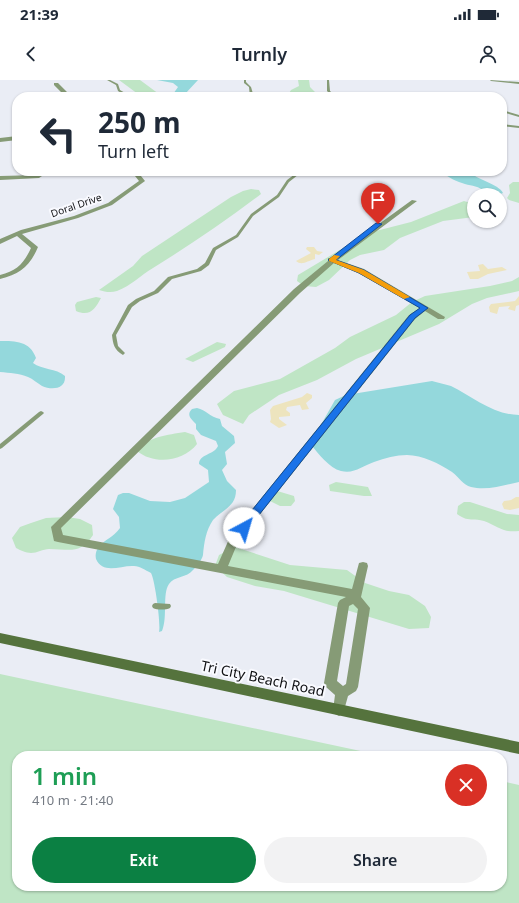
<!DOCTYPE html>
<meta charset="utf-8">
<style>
:root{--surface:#fff;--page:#f2f2f3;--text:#1f2937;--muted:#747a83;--accent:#0b8043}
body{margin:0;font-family:"Noto Sans",sans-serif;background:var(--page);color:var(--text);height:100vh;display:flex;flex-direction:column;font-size:15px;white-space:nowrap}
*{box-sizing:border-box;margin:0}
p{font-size:13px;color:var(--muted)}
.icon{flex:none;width:22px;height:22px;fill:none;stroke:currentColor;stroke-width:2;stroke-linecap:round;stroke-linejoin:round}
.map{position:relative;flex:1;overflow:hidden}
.sheet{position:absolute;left:12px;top:671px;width:495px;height:140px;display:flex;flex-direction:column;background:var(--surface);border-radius:16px;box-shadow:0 1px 3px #0004}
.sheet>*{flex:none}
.guide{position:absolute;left:12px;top:12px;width:495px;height:84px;border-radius:16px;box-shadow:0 1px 3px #0004;background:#fff;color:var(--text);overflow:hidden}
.fabs{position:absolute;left:467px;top:108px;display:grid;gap:8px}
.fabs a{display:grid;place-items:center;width:40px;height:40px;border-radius:50%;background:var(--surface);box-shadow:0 1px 3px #0004;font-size:20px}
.pin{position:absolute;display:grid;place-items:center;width:34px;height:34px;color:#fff;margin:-41px -17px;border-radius:50% 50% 50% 0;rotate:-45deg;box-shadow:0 0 4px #0007}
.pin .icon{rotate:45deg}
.me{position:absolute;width:44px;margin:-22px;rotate:39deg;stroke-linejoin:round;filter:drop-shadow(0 0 3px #0008)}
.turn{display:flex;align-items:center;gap:14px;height:84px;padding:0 20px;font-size:18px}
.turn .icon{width:52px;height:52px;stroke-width:2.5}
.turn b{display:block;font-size:28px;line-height:34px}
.round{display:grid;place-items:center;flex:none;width:42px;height:42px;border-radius:21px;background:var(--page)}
.overview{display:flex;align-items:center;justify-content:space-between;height:68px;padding:0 20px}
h1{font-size:24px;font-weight:600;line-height:30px;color:#1e9e55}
.cta{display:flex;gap:8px;margin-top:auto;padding:8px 20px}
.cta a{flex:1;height:46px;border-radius:24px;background:var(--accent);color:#fff;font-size:16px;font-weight:600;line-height:46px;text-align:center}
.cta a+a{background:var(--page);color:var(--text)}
.status{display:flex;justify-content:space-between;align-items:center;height:28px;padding:0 20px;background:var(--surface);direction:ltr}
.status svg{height:11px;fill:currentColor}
header{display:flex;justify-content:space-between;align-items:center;height:52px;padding:0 20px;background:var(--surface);font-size:18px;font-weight:600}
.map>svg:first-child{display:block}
</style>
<div class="status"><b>21:39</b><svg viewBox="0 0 49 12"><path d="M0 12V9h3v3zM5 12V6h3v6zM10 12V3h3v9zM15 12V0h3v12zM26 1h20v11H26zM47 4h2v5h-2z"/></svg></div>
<header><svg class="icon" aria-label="back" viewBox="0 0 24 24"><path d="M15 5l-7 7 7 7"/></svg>Turnly<svg class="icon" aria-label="person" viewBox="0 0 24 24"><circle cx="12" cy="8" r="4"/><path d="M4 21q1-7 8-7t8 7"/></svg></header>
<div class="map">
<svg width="519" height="823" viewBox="0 0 519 823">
<rect width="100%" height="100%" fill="#eaedf5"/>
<path fill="#bfe5c5" d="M119,0H140L163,17H142Z
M298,0H309L310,7L315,12C309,19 296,19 288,15L291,10L299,6Z
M513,102H519V123L509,120L507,118L510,113L509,105Z
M251,109L259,110L261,114C226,141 190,165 153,188C141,195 131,206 117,211C111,213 105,212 99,210L133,186L142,176L231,117L243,111Z
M464,121L474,124V137L443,141L400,158L384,170L360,175L350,180L329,200L316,207L304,206L297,201L298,195L368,153L411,142Z
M519,197V211L487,218L472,224L439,244L356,279L317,300L279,315L249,335L243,344L223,335L217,324L234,311L280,299L335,268L350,257L396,235L412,222L425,216L490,206L512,201Z
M96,217L101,218C95,229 90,237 76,231L75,225L77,222Z
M217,262L226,264L225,267L193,282L185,279Z
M185,352L194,355L197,364C183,382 154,385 137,371C149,356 167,355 185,352Z
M336,402L368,407L372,416H364L330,411L329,405Z
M274,410L294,416L295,421L291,426H280L264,418Z
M464,422H470L507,434L519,435V451C502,453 498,446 484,441C472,437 469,443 457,434L458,426Z
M67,437L80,439L92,445L93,455C80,475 70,469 49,469C43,469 37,473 31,473C26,473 20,470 16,468L12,458L20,447L31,443L46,438Z
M235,467L290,485L347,490L365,503L389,511L409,515L425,526L431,537L429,548L409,549L284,511L255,506L227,497L215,486L219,475Z
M0,594L384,676H17V806H502V701L519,705V823H0Z"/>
<path fill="#ede4be" d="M307,167H314L317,171L323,172L319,175L315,174V179C307,181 302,186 296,181L311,173L306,169Z
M483,184L488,189L502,187L507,190L488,194L478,199H470L467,192L480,191L478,185Z
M519,216V225L516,226L515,231L508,229L510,226L499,227L497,234L490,232L489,227L491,224L515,221Z
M307,313L312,315V318L306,323L309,329L302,330L300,325L287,327L286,330L290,333V336L279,337V339L287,345L279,348L270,342L271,339L270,330L273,326L302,317Z
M516,417H519V428L510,430L504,429L502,424L504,421L511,420Z"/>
<path fill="#94d8dc" d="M157,0H198L185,14L171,17L178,7L173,3Z
M439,91H468C477,100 499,104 503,113L498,115H484L483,110C476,105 470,106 462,103C454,101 446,95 439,91Z
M0,261C16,261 30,261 36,278L33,283C42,290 56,288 65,296C66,310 51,310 42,306C37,303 33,299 28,297C19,293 10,293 0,292Z
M432,301C438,303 445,304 451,306C473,317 494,335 519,335V402C504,405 487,411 471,407C463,405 459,397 452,392C440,384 422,375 407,375C396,375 385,378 374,382C362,386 355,394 341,391C329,388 319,374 311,365L314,357L335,320L346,315Z
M197,328C206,330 210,337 220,339L222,346L234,356L235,363L225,372L227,384L222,390L227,401L236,410C236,427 223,429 213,440C206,450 204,463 203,475C202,480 196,487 193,490C187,498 174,496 169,504C162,514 168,537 162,551L159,552C161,545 155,500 151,493C145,490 140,486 134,486C121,485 103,495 96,479C95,475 96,470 99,467C105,459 113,458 120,448L119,437L113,429L118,415L123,413H129L150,421L170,422L185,418L209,402L208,390L199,384C199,374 214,375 218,366L216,361L201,355L196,349V344C191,339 186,335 192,329Z"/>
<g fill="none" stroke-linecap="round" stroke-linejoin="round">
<path fill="#869b76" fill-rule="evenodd" d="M107,0H110L118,4L120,10L132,17H128L118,11L116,5Z
M244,0H246V2L251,7L254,17H250L249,7L244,3Z
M327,0H329L330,11L337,17H333L327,11Z
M490,0L519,2V4L491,1Z
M502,30L519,35V37L502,32Z
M502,44L519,46V48L502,46Z
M299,91H303L289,102L279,117L253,136L238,157L216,170L209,185L201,191L172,199L158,213L140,221L132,227L116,255L118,266L125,273L123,275C114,270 113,264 112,255L128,225L136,219L154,211L168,197L197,189L205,183L213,168L236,155L251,134L277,115L287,100Z
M41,331L43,332L44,333L43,334L2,368L0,369V364L39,332Z
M155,523L170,524L171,526L170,528C166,530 157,530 153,528L152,526L153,524Z"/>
<path fill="#869b76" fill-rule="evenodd" d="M54,3H58L72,17H66L54,5Z
M17,56V60L0,62V58Z
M131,91H137L145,101L112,125L78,138L22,154L38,167C30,186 20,194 0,199V195C17,191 24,183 31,168L17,156L0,164V159L21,150L74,136L108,123L139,101Z
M41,95L42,96L39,98L0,100V96Z
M412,120L417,121L338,180L364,189L445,237L444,239H438L425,231L415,239L238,462L228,486L352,509L359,483L363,482L367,483L368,486L361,517L370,528L358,607L356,611L348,616L343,634L339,636L335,634L333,630L335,615L326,607L324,603L338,523L340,520L346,517L58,462L54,461L51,447L294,209L328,181V178H332ZM334,183L358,193L420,228L409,235L230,457L218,484L63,455L61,448L300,213ZM353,524L358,529L346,604L343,606L337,601L349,526Z"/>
<path fill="#55733d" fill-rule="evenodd" d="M0,553L519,662V674L0,563Z"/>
</g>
<path fill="#1a73e8" stroke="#114b97" d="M376,143L382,144L336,180L364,190L428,228L415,238L247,450H240V445L410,235L420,228L359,193L328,180Z"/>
<path fill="#f59e0b" d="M334,175L340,176L336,180L364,190L410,217L404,219L359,193L329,181V179Z"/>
<g text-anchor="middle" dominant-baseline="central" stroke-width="4" stroke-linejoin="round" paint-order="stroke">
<g font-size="10" fill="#0f1013" stroke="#f9faff">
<text transform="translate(76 125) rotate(-19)">Doral Drive</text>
</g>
<g font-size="14" fill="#0f1013" stroke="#f9faff">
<text transform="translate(263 598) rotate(12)">Tri City Beach Road</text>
</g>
</g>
</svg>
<div class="fabs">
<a><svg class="icon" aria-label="search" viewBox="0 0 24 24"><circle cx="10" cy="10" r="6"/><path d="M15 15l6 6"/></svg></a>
</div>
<div class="pin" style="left:378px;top:144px;background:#d93025"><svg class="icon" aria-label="arrive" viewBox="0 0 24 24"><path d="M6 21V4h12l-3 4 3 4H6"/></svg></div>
<svg class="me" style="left:244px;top:448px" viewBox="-20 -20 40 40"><circle r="19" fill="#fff"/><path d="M0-13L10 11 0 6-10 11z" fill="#1a73e8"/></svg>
<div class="guide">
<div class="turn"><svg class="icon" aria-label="left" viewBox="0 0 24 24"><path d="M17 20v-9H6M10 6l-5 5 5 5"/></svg><div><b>250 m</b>Turn left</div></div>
</div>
<section class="sheet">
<div class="overview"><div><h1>1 min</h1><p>410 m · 21:40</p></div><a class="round" style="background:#d93025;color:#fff"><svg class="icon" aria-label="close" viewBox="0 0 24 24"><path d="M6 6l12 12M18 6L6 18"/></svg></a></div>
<div class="cta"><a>Exit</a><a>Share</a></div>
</section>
</div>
